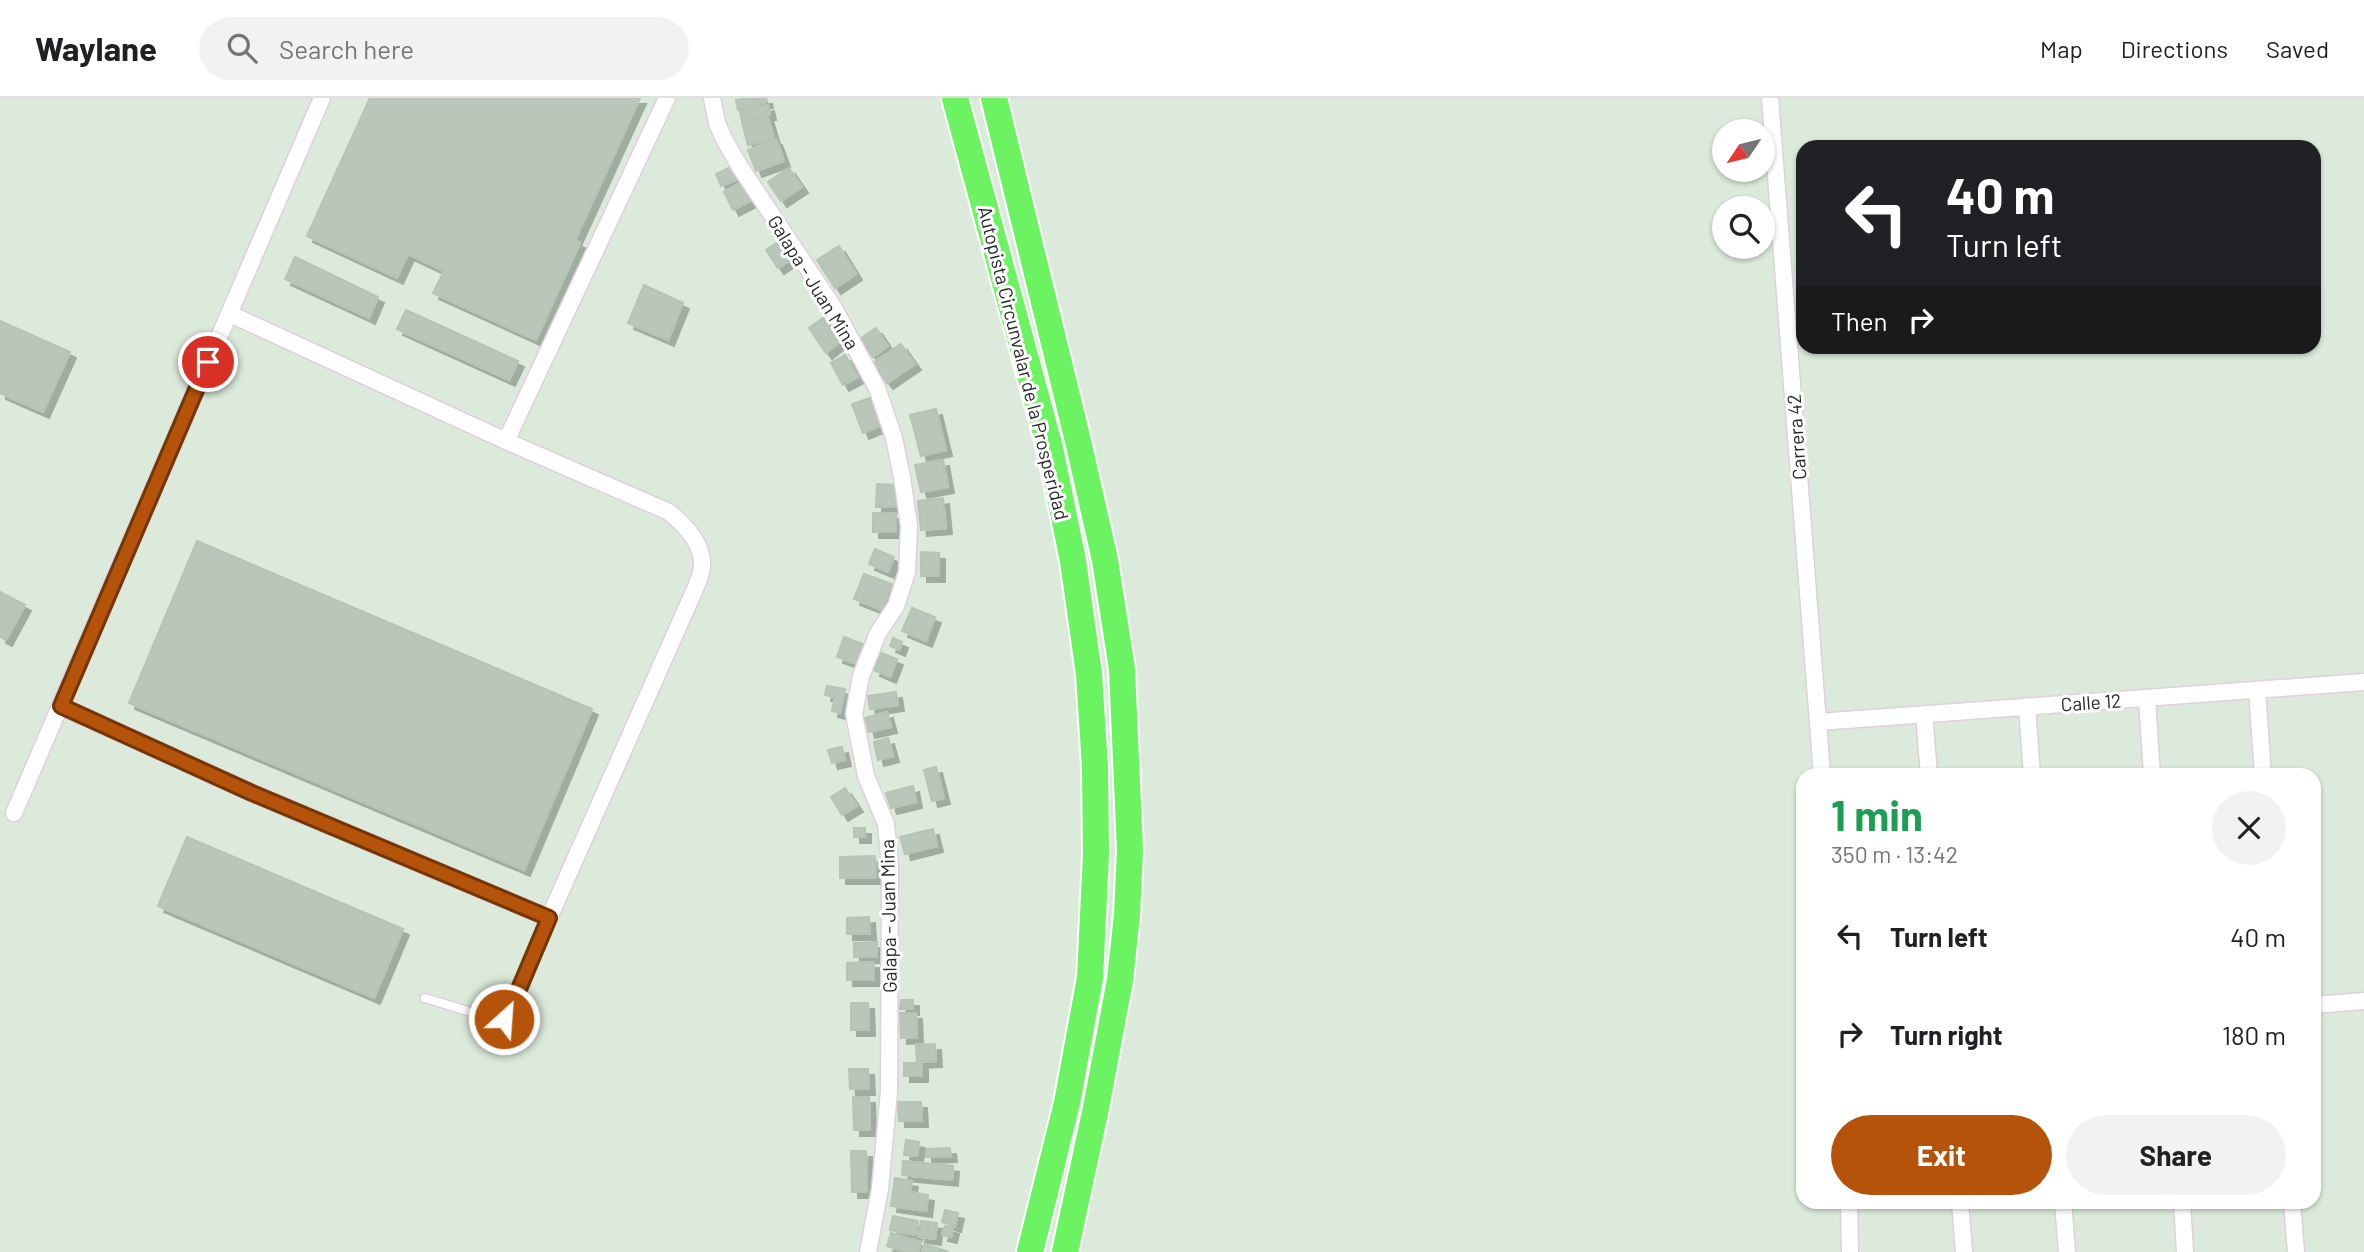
<!DOCTYPE html>
<meta charset="utf-8">
<style>
:root{--surface:#fff;--page:#f2f2f2;--text:#202124;--muted:#757577;--line:#e0e0e0;--accent:#b45309}
body{margin:0;font-family:Barlow,sans-serif;background:var(--page);color:var(--text);height:100vh;display:flex;flex-direction:column;font-size:26px;white-space:nowrap}
*{box-sizing:border-box;margin:0}
p{font-size:23px;color:var(--muted)}
.icon{flex:none;width:38px;height:38px;fill:none;stroke:currentColor;stroke-width:2;stroke-linecap:round;stroke-linejoin:round}
.map{position:relative;flex:1;overflow:hidden}
.details{position:absolute;left:1796px;top:670px;width:525px;height:441px;display:flex;flex-direction:column;background:var(--surface);border-radius:21px;box-shadow:0 2px 5px #0004}
.details>*{flex:none}
.guide{position:absolute;left:1796px;top:42px;width:525px;height:214px;border-radius:21px;box-shadow:0 2px 5px #0004;background:#202124;color:#fff;overflow:hidden}
.needle{width:46px;rotate:235deg}
.tools{position:absolute;left:1712px;top:21px;display:grid;gap:14px}
.tools a{display:grid;place-items:center;width:63px;height:63px;border-radius:50%;background:var(--surface);box-shadow:0 2px 5px #0004;font-size:35px}
.pin{position:absolute;display:grid;place-items:center;width:60px;height:60px;color:#fff;margin:-30px;border:4px solid #fff;border-radius:50%;box-shadow:0 2px 7px #0007}
.me{position:absolute;width:77px;margin:-38px;rotate:26deg;stroke-linejoin:round;filter:drop-shadow(0 0 5px #0008)}
.turn{display:flex;align-items:center;gap:24px;height:147px;padding:0 35px;font-size:32px}
.turn .icon{width:91px;height:91px;stroke-width:2.5}
.turn b{display:block;font-size:49px;line-height:60px}
.then{display:flex;align-items:center;height:66px;padding:0 35px;background:#0003;gap:14px;font-size:26px}
.round{display:grid;place-items:center;flex:none;width:74px;height:74px;border-radius:37px;background:var(--page)}
.summary{display:flex;align-items:center;justify-content:space-between;height:119px;padding:0 35px}
h1{font-size:42px;font-weight:700;line-height:52px;color:#1e9e55}
.button{display:flex;gap:14px;margin-top:auto;padding:14px 35px}
.button a{flex:1;height:80px;border-radius:42px;background:var(--accent);color:#fff;font-size:28px;font-weight:700;line-height:80px;text-align:center}
.button a+a{background:var(--page);color:var(--text)}
ul{padding:0;list-style:none}
li{display:flex;align-items:center;gap:21px;height:98px;padding:0 35px}
li div{flex:1}
li b{display:block;font-size:26px}
li em{font-style:normal}
header{display:flex;align-items:center;gap:42px;box-sizing:border-box;height:98px;padding:0 35px;background:var(--surface);border-bottom:2px solid var(--line)}
header strong{font-size:33px}
nav{display:flex;gap:38px;margin-inline-start:auto;font-size:24px}
.search{width:490px;height:63px;background:var(--page);display:flex;align-items:center;gap:18px;box-sizing:border-box;padding:0 24px;border-radius:38px;color:var(--muted);font-size:26px}
.map>svg:first-child{display:block}
</style>
<header>
<strong>Waylane</strong>
<div class="search"><svg class="icon" aria-label="search" viewBox="0 0 24 24"><circle cx="10" cy="10" r="6"/><path d="M15 15l6 6"/></svg>Search here</div>
<nav><a>Map</a><a>Directions</a><a>Saved</a></nav>
</header>
<div class="map">
<svg width="2364" height="1154" viewBox="0 0 2364 1154">
<defs>
<filter id="shadow"><feDropShadow dx="6" dy="6" stdDeviation="0" flood-color="#0004"/></filter>
</defs>
<rect width="100%" height="100%" fill="#dbeada"/>
<path fill="#bac6ba" stroke="#b4c5b4" stroke-width="2" filter="url(#shadow)" d="M370,0H640L575,142L580,145L536,242L433,195L444,173L408,156L397,180L307,138Z
M747,0H766L767,4L759,5L760,9L738,12L736,2Z
M768,7L770,16L742,23L740,14Z
M767,17L774,40L748,47L742,24Z
M776,41L784,63L756,73L748,52Z
M731,69L736,82L721,88L716,76Z
M789,70L802,89L781,103L768,84Z
M740,85L750,103L733,112L724,94Z
M778,144L790,162L778,170L766,152Z
M839,148L856,176L835,190L817,162Z
M295,159L378,199L369,220L285,181Z
M644,187L683,205L668,242L628,225Z
M406,212L518,263L509,282L397,231Z
M823,220L840,244L826,255L809,230Z
M0,223L70,254L43,314L0,295Z
M876,230L888,248L873,259L860,241Z
M901,246L915,266L887,285L873,265Z
M845,257L858,279L843,287L831,265Z
M870,300L880,328L863,335L852,306Z
M936,311L946,352L921,358L910,317Z
M943,362L948,389L921,394L915,367Z
M877,386L896,387V409H876Z
M943,400L946,430L921,432L918,403Z
M873,415H896V434H873Z
M197,443L592,611L524,772L129,605Z
M875,451L894,459L888,474L869,466Z
M921,454L939,455V478H921Z
M864,476L892,486L882,512L854,501Z
M0,494L25,507L6,542L0,539Z
M912,510L935,519L926,543L902,533Z
M844,539L863,546L857,566L837,559Z
M893,540L902,544L899,552L890,548Z
M881,555L897,561L890,579L874,572Z
M827,588L845,591L840,615L832,613L835,599L825,597Z
M896,594L898,607L870,611L868,598Z
M887,614L891,629L869,634L865,620Z
M888,640L893,658L878,662L874,644Z
M842,649L845,662L832,665L828,652Z
M936,669L944,700L932,703L924,672Z
M913,688L916,704L891,710L886,695Z
M845,690L857,708L842,717L831,699Z
M854,730H865V739H854Z
M933,731L937,748L905,756L900,739Z
M187,739L403,831L374,900L158,808Z
M875,758L876,780H840V759Z
M869,819L870,836H847V820Z
M877,844V859H854V845Z
M874,864V882H847V865Z
M901,902H913V911H900Z
M851,905H868L869,932H851Z
M900,915H916L917,939L901,940Z
M935,946L936,963L917,964L916,947Z
M904,965H922V978H904Z
M849,971H868L869,991H850Z
M853,999H869L870,1032H854Z
M898,1004H921L922,1023H899Z
M906,1042L919,1044L917,1058L904,1057Z
M950,1050L951,1058L926,1059V1051Z
M851,1053H866L867,1094H852Z
M903,1063L953,1068L952,1082L902,1077Z
M895,1080L912,1083L910,1094L928,1097L926,1113L891,1108Z
M945,1112L958,1115L955,1128L942,1124Z
M893,1118L918,1123L916,1137L890,1132Z
M921,1123L937,1125L935,1141L919,1139Z
M945,1128L953,1130L951,1139L942,1137Z
M891,1135L921,1144L918,1154H906L887,1148Z
M924,1146L949,1154H922Z"/>
<g fill="none" stroke-linecap="round" stroke-linejoin="round">
<defs>
<path id="service" d="M425,900L497,922L504,921L508,917L549,820"/>
<path id="minor" d="M712,0L717,25L724,41L740,69L834,210L877,290L894,340L902,379L909,428L907,474L896,508L878,535L861,578L854,616L866,678L886,726L890,769L889,993L880,1091L868,1154
M1770,0L1822,677
M506,343L667,0
M2257,592L2263,677
M2147,600L2152,677
M61,608L252,695L549,820L691,500C695,491 701,479 702,469C704,446 685,427 669,414L506,343L230,216
M2027,608L2032,677
M1924,616L1929,677
M1818,624L2364,584
M14,715L322,0
M2314,907L2364,903
M1849,1104L1850,1154
M1960,1104L1964,1154
M2063,1104L2067,1154
M2182,1104L2185,1154
M2292,1104L2296,1154"/>
<path id="trunk" d="M955,0L1050,350L1073,463L1089,576L1095,669L1096,756L1090,880L1067,1005L1030,1154
M994,0L1079,347L1105,462L1122,571L1130,752L1127,817L1120,882L1096,1010L1065,1154"/>
</defs>
<use href="#service" stroke="#e1cfde" stroke-width="11"/>
<use href="#minor" stroke="#e1cfde" stroke-width="19"/>
<use href="#trunk" stroke="#fff" stroke-width="30"/>
<use href="#service" stroke="#fff" stroke-width="8"/>
<use href="#minor" stroke="#fff" stroke-width="16"/>
<use href="#trunk" stroke="#6bf362" stroke-width="26"/>
</g>
<g fill="none" stroke-linecap="round" stroke-linejoin="round">
<defs>
<path id="route" d="M208,264L61,608L252,695L549,820L508,917L504,921"/>
</defs>
<use href="#route" stroke="#753606" stroke-width="18"/>
<use href="#route" stroke="#b45309" stroke-width="12"/>
</g>
<g text-anchor="middle" dominant-baseline="central" stroke-width="6" stroke-linejoin="round" paint-order="stroke">
<g font-size="19" fill="#282828" stroke="#fff">
<text transform="translate(814 184) rotate(58)">Galapa - Juan Mina</text>
<text transform="translate(1024 265) rotate(76)">Autopista Circunvalar de la Prosperidad</text>
<text transform="translate(1796 339) rotate(-94)">Carrera 42</text>
<text transform="translate(2091 604) rotate(-4)">Calle 12</text>
<text transform="translate(888 818) rotate(-91)">Galapa - Juan Mina</text>
</g>
</g>
</svg>
<div class="tools">
<a><svg class="needle" viewBox="-14 -14 28 28"><path d="M0-13l5 13h-10z" fill="#e53935"/><path d="M0 13l5-13h-10z" fill="#757577"/></svg></a>
<a><svg class="icon" aria-label="search" viewBox="0 0 24 24"><circle cx="10" cy="10" r="6"/><path d="M15 15l6 6"/></svg></a>
</div>
<div class="pin" style="left:208px;top:264px;background:#d93025"><svg class="icon" aria-label="arrive" viewBox="0 0 24 24"><path d="M6 21V4h12l-3 4 3 4H6"/></svg></div>
<svg class="me" style="left:504px;top:921px" viewBox="-20 -20 40 40"><circle r="17" fill="#b45309" stroke="#fff" stroke-width="3"/><path d="M0-11L8 9 0 5-8 9z" fill="#fff"/></svg>
<div class="guide">
<div class="turn"><svg class="icon" aria-label="left" viewBox="0 0 24 24"><path d="M17 20v-9H6M10 6l-5 5 5 5"/></svg><div><b>40 m</b>Turn left</div></div>
<div class="then">Then<svg class="icon" aria-label="right" viewBox="0 0 24 24"><path d="M7 20v-9h11M14 6l5 5-5 5"/></svg></div>
</div>
<section class="details">
<div class="summary"><div><h1>1 min</h1><p>350 m · 13:42</p></div><a class="round"><svg class="icon" aria-label="close" viewBox="0 0 24 24"><path d="M6 6l12 12M18 6L6 18"/></svg></a></div>
<ul>
<li><svg class="icon" aria-label="left" viewBox="0 0 24 24"><path d="M17 20v-9H6M10 6l-5 5 5 5"/></svg><div><b>Turn left</b></div><em>40 m</em></li>
<li><svg class="icon" aria-label="right" viewBox="0 0 24 24"><path d="M7 20v-9h11M14 6l5 5-5 5"/></svg><div><b>Turn right</b></div><em>180 m</em></li>
</ul>
<div class="button"><a>Exit</a><a>Share</a></div>
</section>
</div>
